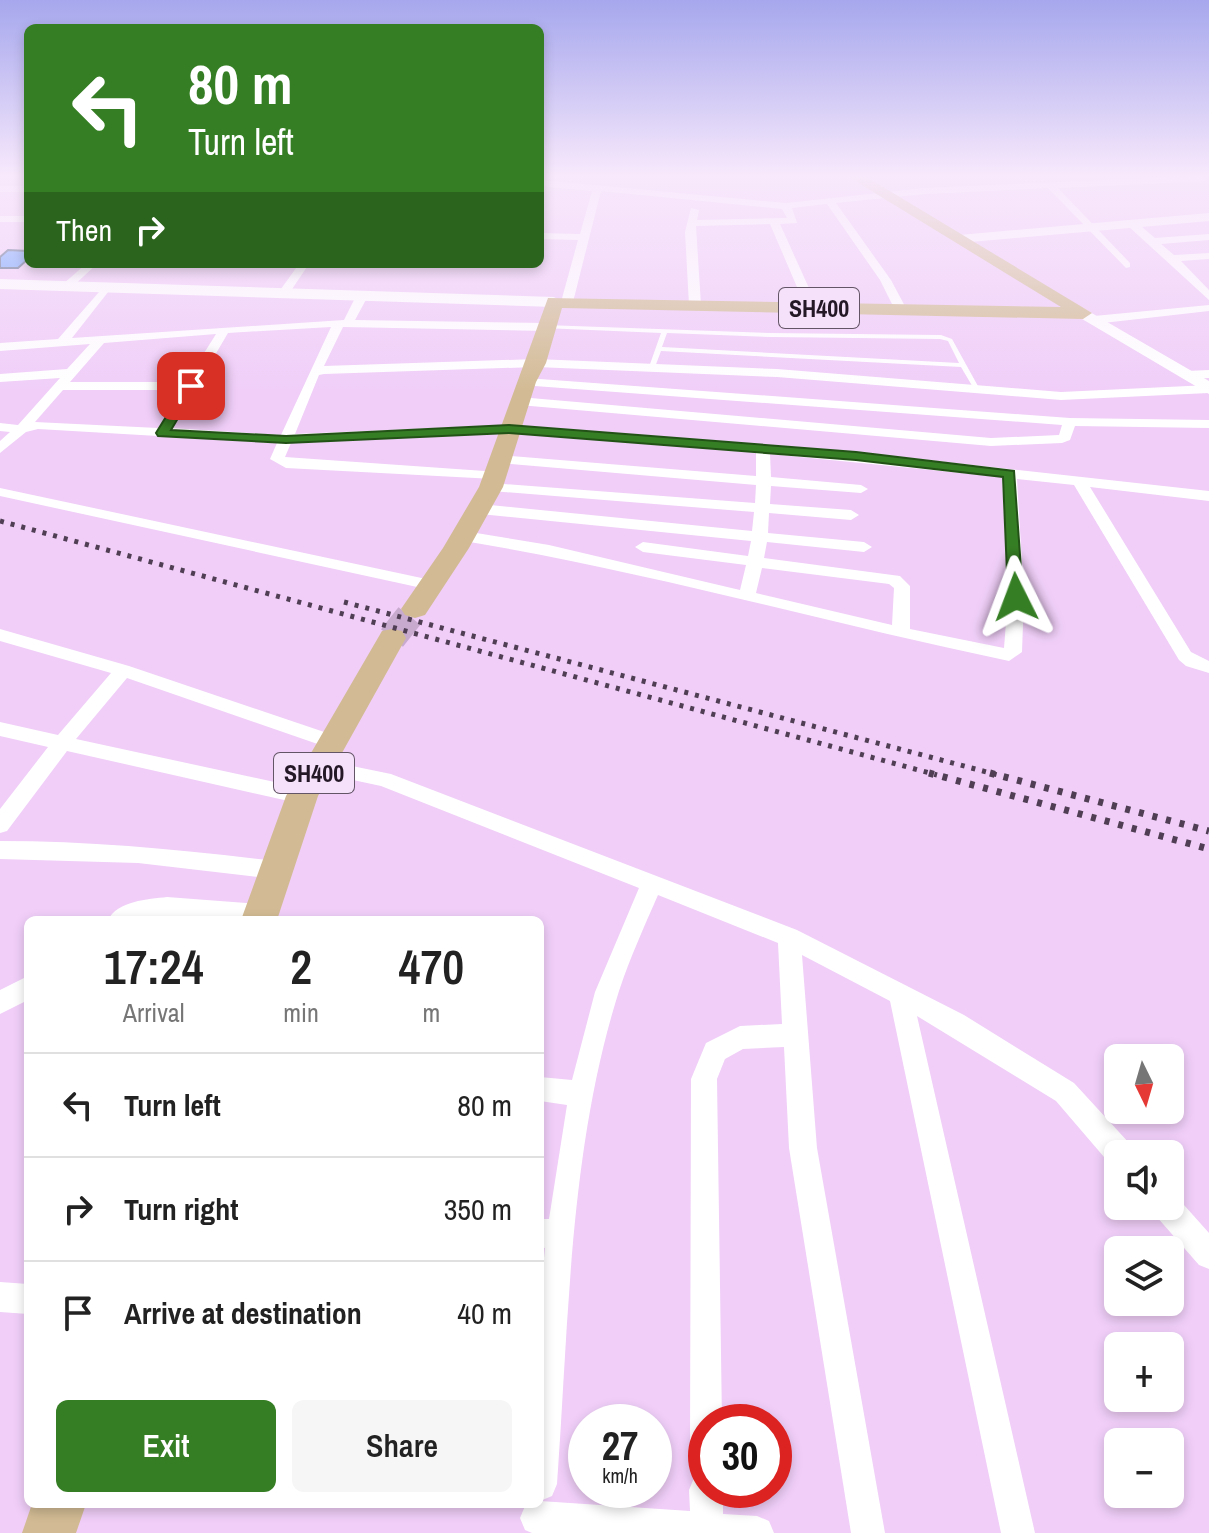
<!DOCTYPE html>
<meta charset="utf-8">
<style>
:root{--surface:#fff;--page:#f6f6f6;--text:#222;--muted:#767676;--line:#e0e0e0;--accent:#367e24}
body{margin:0;font-family:"Archivo Narrow",sans-serif;background:var(--page);color:var(--text);height:100vh;display:flex;flex-direction:column;font-size:30px;white-space:nowrap}
*{box-sizing:border-box;margin:0}
p{font-size:26px;color:var(--muted)}
.icon{flex:none;width:44px;height:44px;fill:none;stroke:currentColor;stroke-width:2;stroke-linecap:round;stroke-linejoin:round}
.map{position:relative;flex:1;overflow:hidden}
.sheet{position:absolute;left:24px;top:916px;width:520px;height:592px;display:flex;flex-direction:column;background:var(--surface);border-radius:12px;box-shadow:0 4px 12px #0003}
.sheet>*{flex:none}
.top-card{position:absolute;left:24px;top:24px;width:520px;height:244px;border-radius:12px;box-shadow:0 4px 12px #0003;background:#367e24;color:#fff;overflow:hidden}
.needle{width:52px;rotate:175deg}
.tools{position:absolute;left:1104px;top:1044px;display:grid;gap:16px}
.tools a{display:grid;place-items:center;width:80px;height:80px;border-radius:12px;background:var(--surface);box-shadow:0 4px 12px #0003;font-size:40px}
.speed{position:absolute;left:568px;top:1404px;display:flex;gap:16px;font-size:40px;font-weight:700;text-align:center}
.speed>*{display:grid;place-content:center;width:104px;height:104px;border-radius:50%;background:var(--surface);box-shadow:0 4px 12px #0003;line-height:1}
.speed small{font-size:20px;font-weight:400}
.speed .limit{border:12px solid #d22;background:#fff;color:#111}
.pin{position:absolute;display:grid;place-items:center;width:68px;height:68px;color:#fff;margin:-34px;border-radius:16px;box-shadow:0 4px 12px #0006}
.me{position:absolute;width:88px;margin:-44px;rotate:357deg;stroke-linejoin:round;filter:drop-shadow(0 0 6px #0008)}
.turn{display:flex;align-items:center;gap:28px;height:168px;padding:0 32px;font-size:36px}
.turn .icon{width:104px;height:104px;stroke-width:2.5}
.turn b{display:block;font-size:56px;line-height:68px}
.then{display:flex;align-items:center;height:76px;padding:0 32px;background:#0003;gap:16px;font-size:30px}
.eta{display:flex;justify-content:space-evenly;align-items:center;height:136px;text-align:center}
.eta b{font-size:48px;font-weight:600;line-height:56px}
.action{display:flex;gap:16px;margin-top:auto;padding:16px 32px}
.action a{flex:1;height:92px;border-radius:12px;background:var(--accent);color:#fff;font-size:32px;font-weight:600;line-height:92px;text-align:center}
.action a+a{background:var(--page);color:var(--text)}
ul{padding:0;list-style:none}
li{display:flex;align-items:center;gap:24px;height:104px;padding:0 32px;border-top:2px solid var(--line)}
li div{flex:1}
li b{display:block;font-size:30px}
li em{font-style:normal}
.map>svg:first-child{display:block}
</style>
<div class="map">
<svg width="1209" height="1533" viewBox="0 0 1209 1533">
<rect width="100%" height="100%" fill="#f0cef8"/>
<path fill="#5f9bfe" stroke="#3e5479" stroke-width="2" d="M8,250L28,251V259L18,268H0V257Z"/>
<g fill="none" stroke-linecap="round" stroke-linejoin="round">
<path stroke="#c7aace" stroke-width="28" stroke-dasharray="28 14" stroke-linecap="butt" d="M392,638L415,609"/>
<path fill="#fff" fill-rule="evenodd" d="M545,325L771,333L941,335L952,339L979,388L974,389L961,367L661,351L655,367L652,369L649,367L661,333L543,328L542,327ZM667,333L771,337L940,339L948,341L959,363L662,347Z"/>
<path fill="#fff" fill-rule="evenodd" d="M1202,176L1206,177V181L1058,188L1130,263V267L1126,268L1048,188L925,194L836,203L891,280L907,310L901,313L895,310L880,280L827,204L792,208L797,223L780,224L818,308L812,311L806,308L770,224L696,226L701,305L695,308L689,305L685,232L691,208L699,210L697,220L787,218L782,209L601,191L573,302L567,305L561,302L578,240L540,239V233L580,234L592,191L540,186V180L786,203L925,188Z
M0,186H28V192H0Z
M0,216H28V222H0Z
M1127,221H1135L1155,238L1209,234V240L1161,244L1174,255L1209,253V259L1181,261L1209,290V300L1127,225Z
M86,264H97L71,288H63V284Z
M299,264H309L288,295H280L278,293Z
M106,284L112,287L72,338L344,320L356,296L362,293L368,296L355,320L545,323L551,327L545,331L343,327L324,366L536,359L777,369L1061,392L1209,385V393L1061,400L777,377L536,367L324,374L319,375L295,434L509,425L856,452L1209,491V501L1090,487L1191,652L1209,661V673L1186,666L1179,660L1074,485L1017,479L1024,597L1022,652L1009,661C827,623 647,571 464,541L456,536L464,531L549,545L740,590L746,565L643,552L635,547L643,542L748,556L751,541L480,514L472,509L480,504L752,531L754,512L491,491L484,487L491,483L755,503L756,485L500,463L493,459L500,455L756,476V452L509,433L291,443L285,457L499,472L501,475L494,479L286,468L270,459L277,443L38,429L26,432L0,453V441L10,432L0,431V423L18,425L60,378L0,382V374L67,369L90,344L0,351V343L58,339ZM331,327L281,435L172,428L228,333ZM216,334L186,382H70L104,343ZM63,390H182L158,428L35,422ZM770,454L1002,477L1008,597L1004,648L910,629V586L900,576L764,558L767,542L864,552L872,547L864,542L768,533L769,513L851,520L859,515L851,510L770,504L771,486L861,493L868,489L861,485L771,477ZM762,568L889,584L894,588L892,625L756,593Z
M1209,305V311L1094,324L1088,320L1094,316Z
M1209,370V378L1186,379L1180,375L1186,371Z
M526,378L1070,418L1209,420V428L1075,426L1070,440L1062,443L991,446L519,405L512,401L519,397L991,438L1059,435L1062,425L521,385V379Z
M0,488L431,580L439,585L431,590L0,496Z
M0,629L129,666L339,737L342,742L332,749L127,678L76,739L302,788L309,790L312,796L309,802L302,804L67,751L7,831L0,833V809L48,747L0,736V722L58,735L111,673L0,641Z
M318,759L391,774L797,930L964,1015L1074,1083L1130,1144L1134,1154H1118V1167L1110,1164L1056,1101L917,1016L1035,1533H1001L890,1001L802,955L817,1148L885,1533H851L789,1148L784,1047L743,1049L725,1059L717,1079L722,1422H706V1469L694,1465L690,1453L691,1079L706,1043L740,1026L782,1024L778,943L658,895C644,927 630,958 619,991C569,1149 569,1320 557,1484L552,1496L540,1501V1297L545,1248L540,1247V1219H549L567,1105L540,1101V1077L572,1080L595,992L639,888L381,786L311,771L308,766L311,761Z
M0,841C93,841 184,850 276,861L284,864L287,870L284,876L276,879L138,863L0,859Z
M167,897L261,904L269,907L272,914L269,920L167,916L108,920C117,901 148,899 167,897Z
M28,976V1000L0,1014V990Z
M1170,1194L1176,1196L1209,1233V1269L1199,1265L1156,1216L1152,1206H1170Z
M0,1282L28,1284V1314L0,1312Z
M706,1473V1490H723V1514L757,1516L769,1521L774,1533H532L525,1530L520,1518L525,1506L540,1504V1501L690,1511L689,1490L694,1478Z"/>
<path fill="#fff" fill-rule="evenodd" d="M1209,213V221L959,243L952,239L959,235Z
M0,279L554,297L562,302L554,307L0,289Z
M1083,308L1209,381V394L1077,316L1075,313Z"/>
<path fill="#d2bb94" fill-rule="evenodd" d="M847,176H865L1092,313L1083,319L562,308L546,363L536,382L503,487L469,548L425,615L415,618L405,615L401,609L443,548L479,487L548,298L1061,307Z
M392,629L402,631L406,638L318,796L277,920H241L286,796L382,631Z
M32,1504H86L76,1533H22Z"/>
<path stroke="#503f54" stroke-width="5" stroke-dasharray="4 7" stroke-linecap="butt" d="M0,521L937,775
M344,602L998,775"/>
<path stroke="#503f54" stroke-width="7" stroke-dasharray="5 9" stroke-linecap="butt" d="M929,773L1209,849
M990,773L1209,831"/>
</g>
<linearGradient id="sky" x2="0" y2="1"><stop stop-color="#a6a7ed"/><stop offset="0.45" stop-color="#f8e9fc"/><stop offset="1" stop-color="#f8e9fc" stop-opacity="0"/></linearGradient>
<rect width="1209" height="391" fill="url(#sky)"/>
<path fill="#367e24" stroke="#235217" stroke-width="2" d="M191,383L197,386L171,430L286,436L509,425L856,452L1014,471L1023,597L1016,602L1008,597L1003,477L856,460L509,433L286,443L158,436L156,433L185,386Z"/>
<g text-anchor="middle" dominant-baseline="central" stroke-width="8" stroke-linejoin="round" paint-order="stroke">
<g fill="#f5e1fa" stroke="#635466" stroke-width="2">
<rect x="779" y="288" width="80" height="40" rx="6"/>
<rect x="274" y="753" width="80" height="40" rx="6"/>
</g>
<g font-size="24" font-weight="bold" fill="#241827">
<text x="819" y="308">SH400</text>
<text x="314" y="773">SH400</text>
</g>
</g>
</svg>
<div class="tools">
<a><svg class="needle" viewBox="-14 -14 28 28"><path d="M0-13l5 13h-10z" fill="#e53935"/><path d="M0 13l5-13h-10z" fill="#767676"/></svg></a>
<a><svg class="icon" aria-label="sound" viewBox="0 0 24 24"><path d="M4 9h4l5-4v14l-5-4H4zM17 9q2 3 0 6"/></svg></a>
<a><svg class="icon" aria-label="layers" viewBox="0 0 24 24"><path d="M12 4l9 5-9 5-9-5zM3 14l9 5 9-5"/></svg></a>
<a>+</a>
<a>−</a>
</div>
<div class="speed"><div>27<small>km/h</small></div><div class="limit">30</div></div>
<div class="pin" style="left:191px;top:386px;background:#d93025"><svg class="icon" aria-label="arrive" viewBox="0 0 24 24"><path d="M6 21V4h12l-3 4 3 4H6"/></svg></div>
<svg class="me" style="left:1016px;top:597px" viewBox="-20 -20 40 40"><path d="M0-17L14 15 0 8-14 15z" fill="#367e24" stroke="#fff" stroke-width="4"/></svg>
<div class="top-card">
<div class="turn"><svg class="icon" aria-label="left" viewBox="0 0 24 24"><path d="M17 20v-9H6M10 6l-5 5 5 5"/></svg><div><b>80 m</b>Turn left</div></div>
<div class="then">Then<svg class="icon" aria-label="right" viewBox="0 0 24 24"><path d="M7 20v-9h11M14 6l5 5-5 5"/></svg></div>
</div>
<section class="sheet">
<div class="eta">
<div><b>17:24</b><p>Arrival</p></div>
<div><b>2</b><p>min</p></div>
<div><b>470</b><p>m</p></div>
</div>
<ul>
<li><svg class="icon" aria-label="left" viewBox="0 0 24 24"><path d="M17 20v-9H6M10 6l-5 5 5 5"/></svg><div><b>Turn left</b></div><em>80 m</em></li>
<li><svg class="icon" aria-label="right" viewBox="0 0 24 24"><path d="M7 20v-9h11M14 6l5 5-5 5"/></svg><div><b>Turn right</b></div><em>350 m</em></li>
<li><svg class="icon" aria-label="arrive" viewBox="0 0 24 24"><path d="M6 21V4h12l-3 4 3 4H6"/></svg><div><b>Arrive at destination</b></div><em>40 m</em></li>
</ul>
<div class="action"><a>Exit</a><a>Share</a></div>
</section>
</div>
